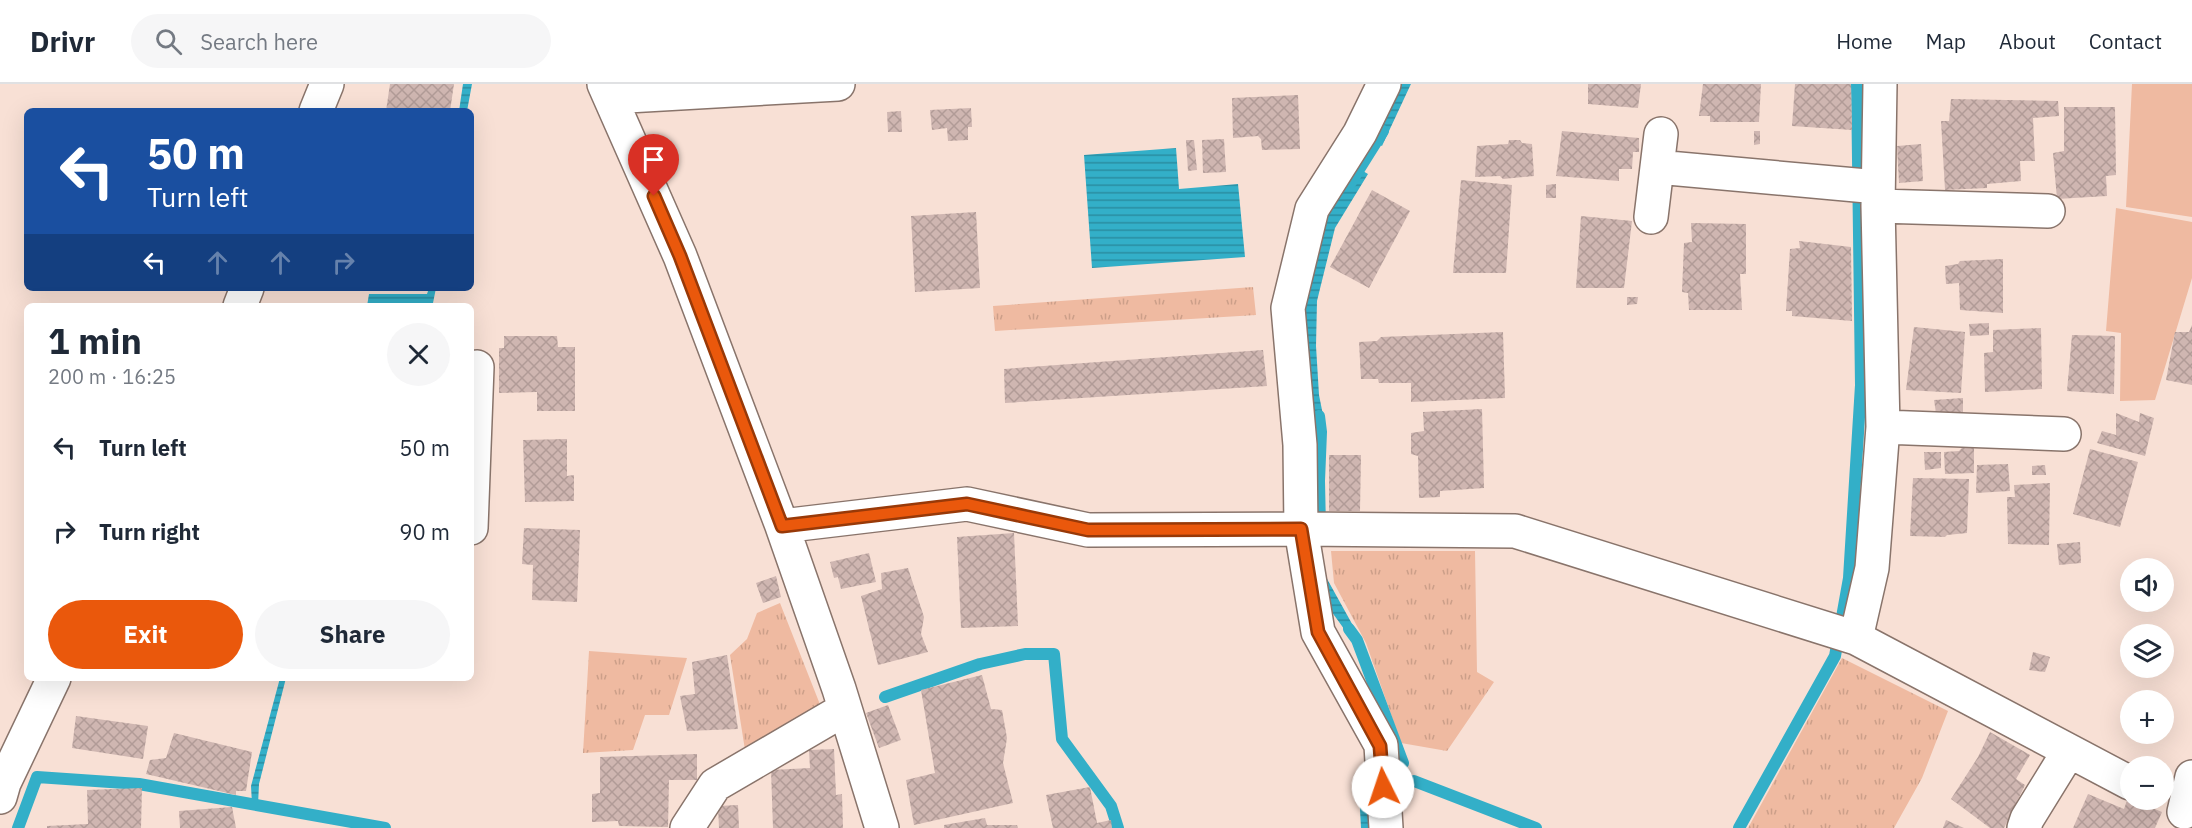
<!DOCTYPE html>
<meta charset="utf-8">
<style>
:root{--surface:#fff;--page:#f6f6f7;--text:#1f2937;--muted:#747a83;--line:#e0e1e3;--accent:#ea580c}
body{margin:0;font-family:"IBM Plex Sans",sans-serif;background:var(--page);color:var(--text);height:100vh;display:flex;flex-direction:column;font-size:22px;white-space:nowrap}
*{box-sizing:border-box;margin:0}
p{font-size:20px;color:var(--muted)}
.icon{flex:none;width:33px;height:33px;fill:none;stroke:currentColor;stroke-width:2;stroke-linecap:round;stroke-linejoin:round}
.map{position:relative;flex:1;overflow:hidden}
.details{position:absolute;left:24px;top:219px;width:450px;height:378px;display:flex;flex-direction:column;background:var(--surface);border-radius:9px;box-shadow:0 6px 24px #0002}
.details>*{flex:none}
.hud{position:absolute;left:24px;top:24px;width:450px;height:183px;border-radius:9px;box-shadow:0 6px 24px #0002;background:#1a4fa0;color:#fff;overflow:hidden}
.controls{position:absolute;left:2120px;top:474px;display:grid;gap:12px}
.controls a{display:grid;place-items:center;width:54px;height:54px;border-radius:50%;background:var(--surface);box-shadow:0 6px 24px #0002;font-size:30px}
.pin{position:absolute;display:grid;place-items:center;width:51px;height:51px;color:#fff;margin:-62px -26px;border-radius:50% 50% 50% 0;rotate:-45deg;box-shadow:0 0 6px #0007}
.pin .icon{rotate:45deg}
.me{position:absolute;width:66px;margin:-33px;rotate:356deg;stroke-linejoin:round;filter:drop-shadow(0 0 4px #0008)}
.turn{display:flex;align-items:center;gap:21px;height:126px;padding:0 24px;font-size:27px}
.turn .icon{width:78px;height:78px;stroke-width:2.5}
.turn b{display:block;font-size:42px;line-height:51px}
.lanes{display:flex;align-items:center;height:57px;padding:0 24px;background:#0003;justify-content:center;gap:30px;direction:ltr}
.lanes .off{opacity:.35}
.round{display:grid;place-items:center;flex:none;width:63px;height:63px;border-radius:32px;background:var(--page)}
.overview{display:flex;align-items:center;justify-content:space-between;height:102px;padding:0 24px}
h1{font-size:36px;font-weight:700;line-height:45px}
.primary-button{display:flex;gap:12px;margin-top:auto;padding:12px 24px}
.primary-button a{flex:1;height:69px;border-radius:36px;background:var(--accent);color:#fff;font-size:24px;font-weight:700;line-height:69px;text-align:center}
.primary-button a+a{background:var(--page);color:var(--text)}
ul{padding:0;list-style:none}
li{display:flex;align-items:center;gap:18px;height:84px;padding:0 24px}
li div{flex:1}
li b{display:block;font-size:22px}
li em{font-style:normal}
header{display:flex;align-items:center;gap:36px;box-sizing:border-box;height:84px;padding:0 30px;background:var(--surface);border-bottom:2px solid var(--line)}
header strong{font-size:28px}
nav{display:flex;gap:33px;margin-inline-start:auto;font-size:21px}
.search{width:420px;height:54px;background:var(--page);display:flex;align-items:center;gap:15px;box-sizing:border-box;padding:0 21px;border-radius:33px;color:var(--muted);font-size:22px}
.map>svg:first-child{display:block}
</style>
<header>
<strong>Drivr</strong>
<div class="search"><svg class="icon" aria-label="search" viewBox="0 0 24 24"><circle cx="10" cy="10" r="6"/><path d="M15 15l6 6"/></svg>Search here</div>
<nav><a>Home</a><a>Map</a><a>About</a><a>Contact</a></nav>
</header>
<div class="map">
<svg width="2192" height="744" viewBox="0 0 2192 744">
<defs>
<pattern id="grass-tufts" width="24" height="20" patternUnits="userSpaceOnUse" patternTransform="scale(1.5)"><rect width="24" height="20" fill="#efbaa1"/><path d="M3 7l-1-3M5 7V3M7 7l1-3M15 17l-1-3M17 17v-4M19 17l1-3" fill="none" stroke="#cc9f89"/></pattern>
<pattern id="water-rules" width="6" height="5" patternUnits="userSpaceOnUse" patternTransform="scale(1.5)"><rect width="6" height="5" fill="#33afc8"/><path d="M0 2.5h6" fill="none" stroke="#2a8da1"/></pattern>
<pattern id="building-cross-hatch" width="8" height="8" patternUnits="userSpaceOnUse" patternTransform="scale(1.5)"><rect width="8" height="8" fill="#cfb6b1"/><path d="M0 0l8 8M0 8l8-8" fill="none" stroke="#b19b97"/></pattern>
</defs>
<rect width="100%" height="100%" fill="#f8e0d5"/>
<path fill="url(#grass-tufts)" d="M1253,203L1256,231L995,247L993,222Z
M1331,467H1475L1477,588L1494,598L1447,667L1401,659L1366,559L1334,499Z
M780,519L821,623L745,666L730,571L747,555L757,529Z
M589,567L687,574L669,631H645L633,666L583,669Z
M1842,574L1948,627L1922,694L1894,744H1748Z"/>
<path fill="#efbaa1" d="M2132,0H2192V133L2126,123Z
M2116,124L2192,138V194L2155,316L2120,317L2121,249L2106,247Z"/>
<path fill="url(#water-rules)" d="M463,0H472L467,27H459Z
M1400,0H1411L1410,2L1382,62L1373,57Z
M1176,64L1179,105L1238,100L1245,173L1092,184L1084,71Z
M1356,83L1368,90L1335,144L1317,217L1316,262L1319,311L1326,346L1318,350L1314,340L1305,220L1326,133Z
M429,204H436L433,219L375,220L374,222H367L369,210H427Z
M1316,472L1323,473L1326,493L1361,556L1355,560L1318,509Z
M280,594H286L259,700L258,721L252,720L251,702Z
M1372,688L1374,744H1361L1358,689Z"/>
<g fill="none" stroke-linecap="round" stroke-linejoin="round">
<path stroke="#33afc8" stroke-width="12" d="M1351,98L1383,47
M1319,332L1321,348L1319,397L1320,444
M1349,545L1357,556L1403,679L1384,687
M885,613L980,580L1025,570H1054L1062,655L1111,722L1118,744
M1414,697L1536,744
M18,744L37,693L139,700L385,744
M1739,744L1835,572L1849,494L1861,301L1857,0"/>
</g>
<path fill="url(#building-cross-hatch)" d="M390,0H454L450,27H386Z
M1588,0H1641L1638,24L1588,20Z
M1703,0H1761L1759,38H1710V32H1699Z
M1795,0H1851L1852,46L1792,42Z
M1298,11L1300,65L1262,66L1261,55L1258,52L1233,54L1232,14Z
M1951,15L2058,17L2059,32L2033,34L2035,77H2020L2021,97L1987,100V104L1945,106L1941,37H1949Z
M2064,23H2115L2116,91L2106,92L2107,112L2057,115L2053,69L2064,67Z
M971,24L972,43H968V56L948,57L947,44L932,46L930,26Z
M901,27L902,48H888L887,28Z
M1562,47L1639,54V68H1633L1632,85H1619V97L1556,92Z
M1754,47H1760V60L1754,61Z
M1224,55L1226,88L1203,89L1202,56Z
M1186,56H1194L1197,86L1188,87Z
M1509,56H1520L1522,59L1532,60L1534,92L1503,95L1500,92L1475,93L1477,62L1508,60Z
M1921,60L1923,97L1899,99L1897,62Z
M1461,96L1512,101L1506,189H1453Z
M1556,100V114H1546V101Z
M1372,106L1410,127L1369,204L1330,183Z
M976,128L980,204L915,208L911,132Z
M1581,132L1632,137L1624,204H1576Z
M1691,139L1746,140V190H1740L1742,226H1689L1688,209L1682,208L1684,159L1692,158Z
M1799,157L1851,163L1852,237L1792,232V227H1786L1790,165L1800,164Z
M2003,175V229L1960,226L1959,199L1946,200L1945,182L1958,180L1960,177Z
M1627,213H1638L1637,220L1627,221Z
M1989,239V251L1970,252L1969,240Z
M2192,241V301L2166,296L2175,248H2189Z
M1914,243L1965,248L1961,309L1906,306Z
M2041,244L2042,305L1985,308L1984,269L1993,268V246Z
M1503,248L1505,314L1411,318V299H1379L1378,295H1361L1359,258L1377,257L1381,253Z
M2072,251L2115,252L2114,310L2067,307Z
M504,252H557L558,263H575V327H537V308L499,309V264H504Z
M1263,266L1267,302L1005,319L1004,285Z
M1963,314V328L1936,329L1934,316Z
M1482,325L1484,404L1440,407V413L1419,414L1418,372L1411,370V349L1424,347L1423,328Z
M2116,329L2139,338L2140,329L2154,334L2145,372L2097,359L2102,347L2116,351Z
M567,355V392L574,391V417L525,418L523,356Z
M1962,364H1974V389L1945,390L1944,368L1959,367Z
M2090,365L2138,378L2120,443L2073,430Z
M1924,368H1941V384L1925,386Z
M1329,371H1361L1360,427H1329Z
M2008,380L2010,407L1976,409L1977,381Z
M2045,381L2046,391H2032V382Z
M1913,394L1969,395L1967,449L1947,451L1945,453L1910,452Z
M2050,399L2049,461L2008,460L2007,413H2015L2014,401Z
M524,444L580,446L577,518L532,516L533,481L522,480Z
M1014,449L1018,542L961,544L957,453Z
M2080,458L2081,479L2059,481L2057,460Z
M869,469L876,498L841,505L838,493L834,494L830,478Z
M908,484L924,533L921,550L928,568L878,581L861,512L882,505L881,489Z
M776,492L781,513L763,519L756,499Z
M2033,568L2050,573L2045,588L2029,586Z
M727,571L738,645L687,647L680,612L695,610L692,578Z
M982,591L991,625L1002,626L1007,654L1003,679L1013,719L914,741L906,696L935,689L921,606Z
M888,621L901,656L879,664L866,629Z
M76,632L148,642L143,675L72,664Z
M1990,648L2030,671L2016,695L2025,701L2004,744H1990L1951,715L1978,673Z
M174,649L252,668L246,707H236V711L146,690L150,676L166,674Z
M834,665L836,711L842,710L843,744H773L771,686L810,684L809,666Z
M697,670V696H669L668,743L619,742L618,737L592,738V710L600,709V673Z
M1090,703L1097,739L1111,736L1112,744H1053L1046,711Z
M142,704L141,744H47V742L88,740L87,706Z
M2088,710L2124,725L2128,714L2162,728L2155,744H2073Z
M738,721L739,744H719L718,722Z
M232,723L236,744H180L179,727Z
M985,734L987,741H1017L1018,744H944V741Z
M1946,736L1964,744H1943Z"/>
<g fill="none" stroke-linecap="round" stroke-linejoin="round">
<defs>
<path id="minor" d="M604,0L680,172L782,442L839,605L882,744
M1384,0L1360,49L1312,125L1288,224L1300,361L1301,445L1318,548L1381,661L1386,744
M610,13L838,0
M316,27L327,0
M1657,83L1878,103
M1878,122L2048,127
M1651,133L1661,50
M240,222L247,204
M1883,343L2064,350
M782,442L967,420L1088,446L1301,445L1515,447L1856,554L2130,699
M471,444L477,283
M1856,554L1872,484L1883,343L1878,122L1880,0
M0,713L4,699L54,594
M2184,728L2192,693
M687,744L715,701L845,625
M2024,744L2027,735L2069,667"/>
</defs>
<use href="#minor" stroke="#89746b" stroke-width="36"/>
<use href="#minor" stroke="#fff" stroke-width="33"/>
</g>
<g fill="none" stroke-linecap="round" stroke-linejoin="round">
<defs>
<path id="route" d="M654,112L680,172L782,442L967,420L1088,446L1301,445L1318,548L1380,662L1383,703"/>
</defs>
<use href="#route" stroke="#983908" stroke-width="15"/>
<use href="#route" stroke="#ea580c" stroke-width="10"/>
</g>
</svg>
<div class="controls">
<a><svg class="icon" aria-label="sound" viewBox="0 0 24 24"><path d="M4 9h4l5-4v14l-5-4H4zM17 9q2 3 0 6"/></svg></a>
<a><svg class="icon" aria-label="layers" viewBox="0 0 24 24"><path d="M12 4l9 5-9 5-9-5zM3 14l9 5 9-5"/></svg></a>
<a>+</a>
<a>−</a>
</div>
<div class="pin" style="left:654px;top:112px;background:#d93025"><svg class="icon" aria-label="arrive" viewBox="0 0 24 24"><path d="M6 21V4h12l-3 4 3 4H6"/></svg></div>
<svg class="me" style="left:1383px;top:703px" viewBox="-20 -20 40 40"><circle r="19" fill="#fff"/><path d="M0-13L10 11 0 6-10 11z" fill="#ea580c"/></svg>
<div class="hud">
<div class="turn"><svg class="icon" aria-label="left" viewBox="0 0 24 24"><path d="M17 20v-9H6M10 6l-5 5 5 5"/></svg><div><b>50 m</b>Turn left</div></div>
<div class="lanes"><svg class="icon" aria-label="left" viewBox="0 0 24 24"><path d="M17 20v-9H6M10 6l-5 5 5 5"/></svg><svg class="icon off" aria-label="ahead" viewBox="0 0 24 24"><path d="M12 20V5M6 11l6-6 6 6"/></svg><svg class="icon off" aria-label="ahead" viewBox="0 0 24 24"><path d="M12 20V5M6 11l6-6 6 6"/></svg><svg class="icon off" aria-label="right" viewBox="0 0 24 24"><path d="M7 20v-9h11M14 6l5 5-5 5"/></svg></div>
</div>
<section class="details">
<div class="overview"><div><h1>1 min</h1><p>200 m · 16:25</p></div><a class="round"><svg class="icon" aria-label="close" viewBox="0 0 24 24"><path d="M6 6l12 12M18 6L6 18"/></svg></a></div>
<ul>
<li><svg class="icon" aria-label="left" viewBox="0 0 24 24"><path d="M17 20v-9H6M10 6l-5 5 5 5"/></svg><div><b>Turn left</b></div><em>50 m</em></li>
<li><svg class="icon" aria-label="right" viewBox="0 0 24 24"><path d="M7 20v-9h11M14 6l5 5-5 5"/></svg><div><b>Turn right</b></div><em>90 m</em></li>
</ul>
<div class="primary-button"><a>Exit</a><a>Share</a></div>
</section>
</div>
